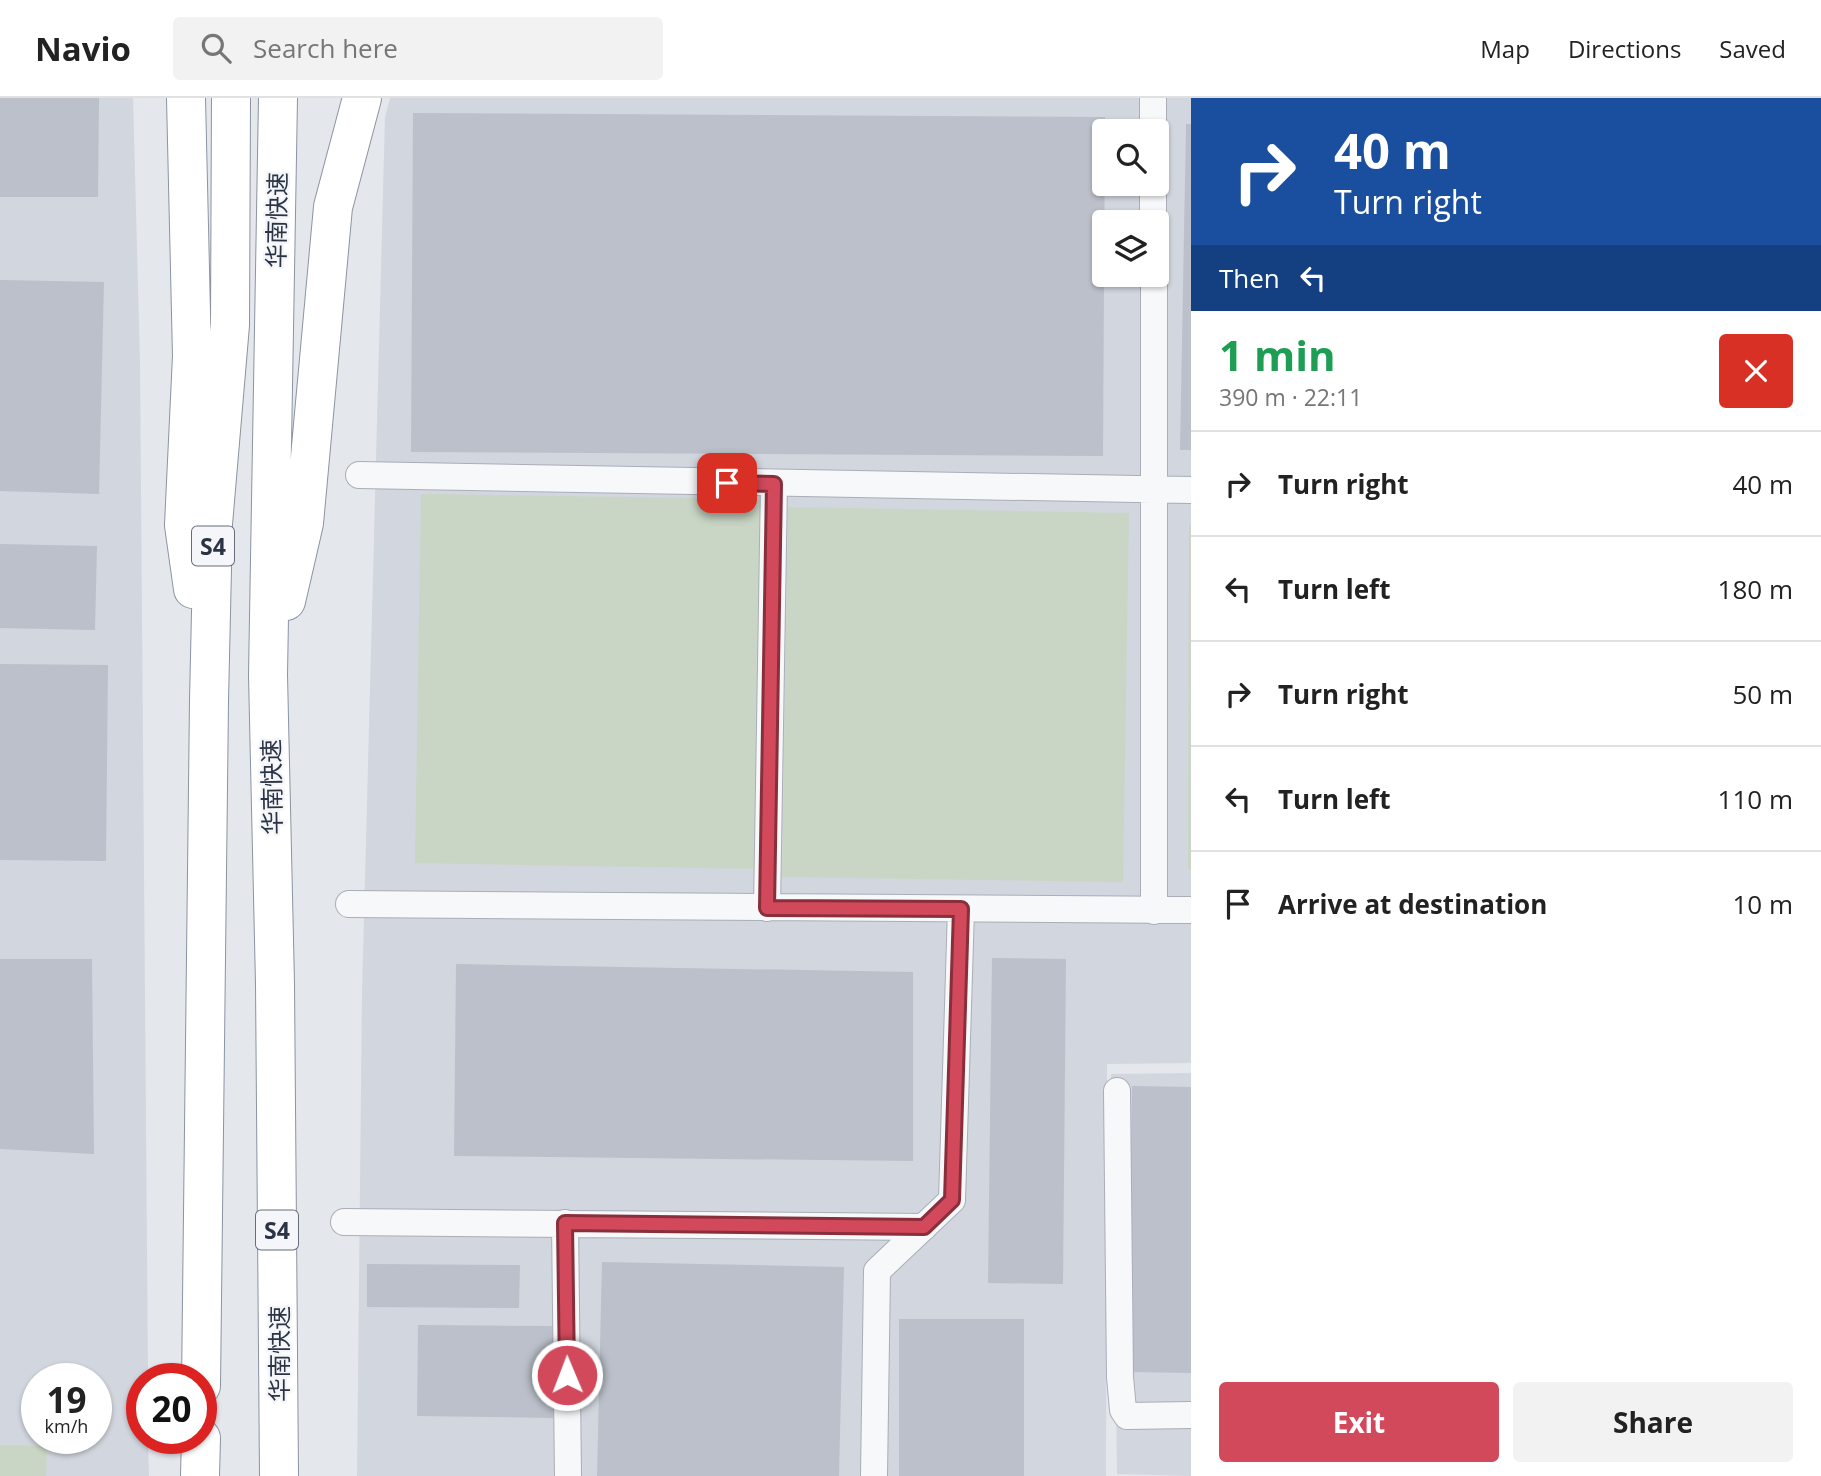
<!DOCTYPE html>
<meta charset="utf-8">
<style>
:root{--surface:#fff;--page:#f2f2f2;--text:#222;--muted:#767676;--line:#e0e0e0;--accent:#d1495b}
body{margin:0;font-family:"Open Sans","Noto Sans SC",sans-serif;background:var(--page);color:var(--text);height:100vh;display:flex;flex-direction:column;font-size:26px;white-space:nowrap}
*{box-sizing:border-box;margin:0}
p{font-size:23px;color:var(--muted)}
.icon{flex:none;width:38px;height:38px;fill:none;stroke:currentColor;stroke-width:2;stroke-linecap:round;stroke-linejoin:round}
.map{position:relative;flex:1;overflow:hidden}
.panel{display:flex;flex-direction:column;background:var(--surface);width:630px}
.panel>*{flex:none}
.guide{background:#1a4fa0;color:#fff;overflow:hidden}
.tools{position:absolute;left:1092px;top:21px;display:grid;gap:14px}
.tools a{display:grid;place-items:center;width:77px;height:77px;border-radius:7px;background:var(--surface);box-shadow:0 2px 5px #0004;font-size:35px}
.speed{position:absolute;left:21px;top:1265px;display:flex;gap:14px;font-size:35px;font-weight:700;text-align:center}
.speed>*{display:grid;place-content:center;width:91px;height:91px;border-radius:50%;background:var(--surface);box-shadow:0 2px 5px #0004;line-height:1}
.speed small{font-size:18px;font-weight:400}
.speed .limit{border:10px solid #d22;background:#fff;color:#111}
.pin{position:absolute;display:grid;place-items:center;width:60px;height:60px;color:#fff;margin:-30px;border-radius:14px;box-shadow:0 4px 10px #0006}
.me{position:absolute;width:77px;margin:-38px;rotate:359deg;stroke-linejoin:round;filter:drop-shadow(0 0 5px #0008)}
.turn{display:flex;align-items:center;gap:24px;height:147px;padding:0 28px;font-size:32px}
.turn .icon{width:91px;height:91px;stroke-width:2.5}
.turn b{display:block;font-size:49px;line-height:60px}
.then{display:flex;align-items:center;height:66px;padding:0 28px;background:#0003;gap:14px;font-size:26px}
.round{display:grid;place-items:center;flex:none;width:74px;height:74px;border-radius:7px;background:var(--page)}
.overview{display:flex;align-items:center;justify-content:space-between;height:119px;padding:0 28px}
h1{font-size:42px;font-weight:700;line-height:52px;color:#1e9e55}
.button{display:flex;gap:14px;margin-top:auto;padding:14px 28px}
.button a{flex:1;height:80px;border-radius:7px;background:var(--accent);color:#fff;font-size:28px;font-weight:700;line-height:80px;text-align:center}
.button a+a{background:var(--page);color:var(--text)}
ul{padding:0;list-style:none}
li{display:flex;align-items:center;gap:21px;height:105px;padding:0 28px;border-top:2px solid var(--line)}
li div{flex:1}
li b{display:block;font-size:26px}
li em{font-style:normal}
header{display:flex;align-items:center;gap:42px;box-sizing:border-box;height:98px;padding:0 35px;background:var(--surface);border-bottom:2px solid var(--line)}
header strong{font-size:33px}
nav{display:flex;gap:38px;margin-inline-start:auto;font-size:24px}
.search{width:490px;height:63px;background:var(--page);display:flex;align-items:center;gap:18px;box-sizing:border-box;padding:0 24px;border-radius:7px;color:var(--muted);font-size:26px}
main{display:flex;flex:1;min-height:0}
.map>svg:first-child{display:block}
</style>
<header>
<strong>Navio</strong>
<div class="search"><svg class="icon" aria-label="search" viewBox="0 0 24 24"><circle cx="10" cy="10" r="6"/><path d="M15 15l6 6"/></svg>Search here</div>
<nav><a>Map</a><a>Directions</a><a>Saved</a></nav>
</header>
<main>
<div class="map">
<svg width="1191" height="1378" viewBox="0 0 1191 1378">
<rect width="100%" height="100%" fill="#e4e7ec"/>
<path fill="#d2d6de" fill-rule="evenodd" d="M0,0H133L140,265L148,1281H142V1340L148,1341L149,1378H0ZM37,1281H96V1340H37Z
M390,0H1191V965L1107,966L1106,1378H357L362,896L385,19ZM1104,33H1157V86H1104ZM1104,124H1157V177H1104Z
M1191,975V1378L1117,1376L1111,976Z"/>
<path fill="#c9d6c5" d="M421,396L762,401L756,771L415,765Z
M788,409L1129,415L1123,784L782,779Z
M1189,427H1191V771H1188Z
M0,1347L47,1348L46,1378H0Z"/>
<path fill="#bbc0ca" d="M0,0H99L98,99H0Z
M413,15L1105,19L1103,358L411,354Z
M1186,26H1191V352H1180Z
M0,182L104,184L99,396L0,393Z
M0,446L97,448L95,532L0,530Z
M0,566L108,567L106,763L0,762Z
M992,860L1066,861L1063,1186L988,1185Z
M0,861H92L94,1056L0,1051Z
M456,866L913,874V1063L454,1058Z
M1132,988L1191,989V1275L1128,1274Z
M602,1164L844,1169L839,1378H597Z
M367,1166L520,1167L519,1210L367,1209Z
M899,1221H1024V1378H899Z
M418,1227L555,1228L553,1320L417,1318Z"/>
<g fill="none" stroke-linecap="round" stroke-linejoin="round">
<defs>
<path id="minor" d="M1153,0V33
M1153,86V124
M1154,177V813
M359,377L1191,392
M349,806L1191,812
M767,810L774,385
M1117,993L1120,1279L1123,1312L1127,1318L1191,1317
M344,1124L924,1129
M565,1125L568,1378
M874,1378L877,1173L952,1102L961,811"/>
<path id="highway" d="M186,0L192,258L184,427L193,491
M278,0L268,577L275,886L279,1378
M286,503L304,425L333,109L362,0
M201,1288L209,603L213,426L230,227L231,0
M200,1378L201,1340"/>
</defs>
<use href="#minor" stroke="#a9aeb7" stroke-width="28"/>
<use href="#highway" stroke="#8b94a3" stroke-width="40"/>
<use href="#minor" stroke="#f7f8fa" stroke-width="26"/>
<use href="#highway" stroke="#fff" stroke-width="38"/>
</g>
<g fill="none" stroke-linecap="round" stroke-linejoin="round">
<defs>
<path id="route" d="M567,1277L565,1125L924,1129L952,1102L961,811L767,810L774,386L727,385"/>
</defs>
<use href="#route" stroke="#882f3b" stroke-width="18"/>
<use href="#route" stroke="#d1495b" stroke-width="12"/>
</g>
<g text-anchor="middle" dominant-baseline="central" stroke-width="5" stroke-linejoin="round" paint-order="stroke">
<g fill="#f4f6f9" stroke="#676e7b" stroke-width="2">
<rect x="192" y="428.5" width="42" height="39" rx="5"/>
<rect x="256" y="1112.5" width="42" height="39" rx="5"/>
</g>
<g font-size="23" font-weight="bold" fill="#2b3445">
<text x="213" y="448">S4</text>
<text x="277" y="1132">S4</text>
</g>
<g font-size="24" fill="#2b3445" stroke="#f4f6f9">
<text transform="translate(276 122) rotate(-89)">华南快速</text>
<text transform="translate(271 689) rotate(-91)">华南快速</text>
<text transform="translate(278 1256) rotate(-90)">华南快速</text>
</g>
</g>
</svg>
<div class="tools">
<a><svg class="icon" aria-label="search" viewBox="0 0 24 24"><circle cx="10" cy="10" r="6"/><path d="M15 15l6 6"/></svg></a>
<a><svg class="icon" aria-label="layers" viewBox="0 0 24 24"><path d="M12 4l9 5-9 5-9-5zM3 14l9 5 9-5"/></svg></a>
</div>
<div class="speed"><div>19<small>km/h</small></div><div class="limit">20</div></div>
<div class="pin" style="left:727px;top:385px;background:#d93025"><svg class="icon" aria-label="arrive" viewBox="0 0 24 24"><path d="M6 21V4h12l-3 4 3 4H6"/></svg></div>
<svg class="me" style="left:567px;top:1277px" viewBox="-20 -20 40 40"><circle r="17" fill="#d1495b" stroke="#fff" stroke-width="3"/><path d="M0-11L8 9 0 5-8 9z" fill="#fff"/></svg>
</div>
<section class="panel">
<div class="guide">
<div class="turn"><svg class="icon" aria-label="right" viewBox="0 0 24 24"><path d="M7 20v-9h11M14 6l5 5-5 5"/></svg><div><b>40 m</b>Turn right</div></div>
<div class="then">Then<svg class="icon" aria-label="left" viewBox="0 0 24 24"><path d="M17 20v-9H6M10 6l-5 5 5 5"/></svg></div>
</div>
<div class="overview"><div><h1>1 min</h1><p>390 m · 22:11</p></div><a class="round" style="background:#d93025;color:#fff"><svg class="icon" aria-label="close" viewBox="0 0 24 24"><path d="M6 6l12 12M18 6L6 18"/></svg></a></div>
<ul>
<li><svg class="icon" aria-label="right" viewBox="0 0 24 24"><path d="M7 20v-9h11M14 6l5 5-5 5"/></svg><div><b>Turn right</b></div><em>40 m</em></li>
<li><svg class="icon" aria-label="left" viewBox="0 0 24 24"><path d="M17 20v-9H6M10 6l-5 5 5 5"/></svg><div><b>Turn left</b></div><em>180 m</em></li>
<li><svg class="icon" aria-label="right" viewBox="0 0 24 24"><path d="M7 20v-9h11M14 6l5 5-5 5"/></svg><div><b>Turn right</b></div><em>50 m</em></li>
<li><svg class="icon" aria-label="left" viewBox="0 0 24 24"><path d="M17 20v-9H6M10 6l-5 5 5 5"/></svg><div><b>Turn left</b></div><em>110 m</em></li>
<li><svg class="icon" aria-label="arrive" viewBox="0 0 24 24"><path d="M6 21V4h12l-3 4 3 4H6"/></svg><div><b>Arrive at destination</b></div><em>10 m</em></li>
</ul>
<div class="button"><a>Exit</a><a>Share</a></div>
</section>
</main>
